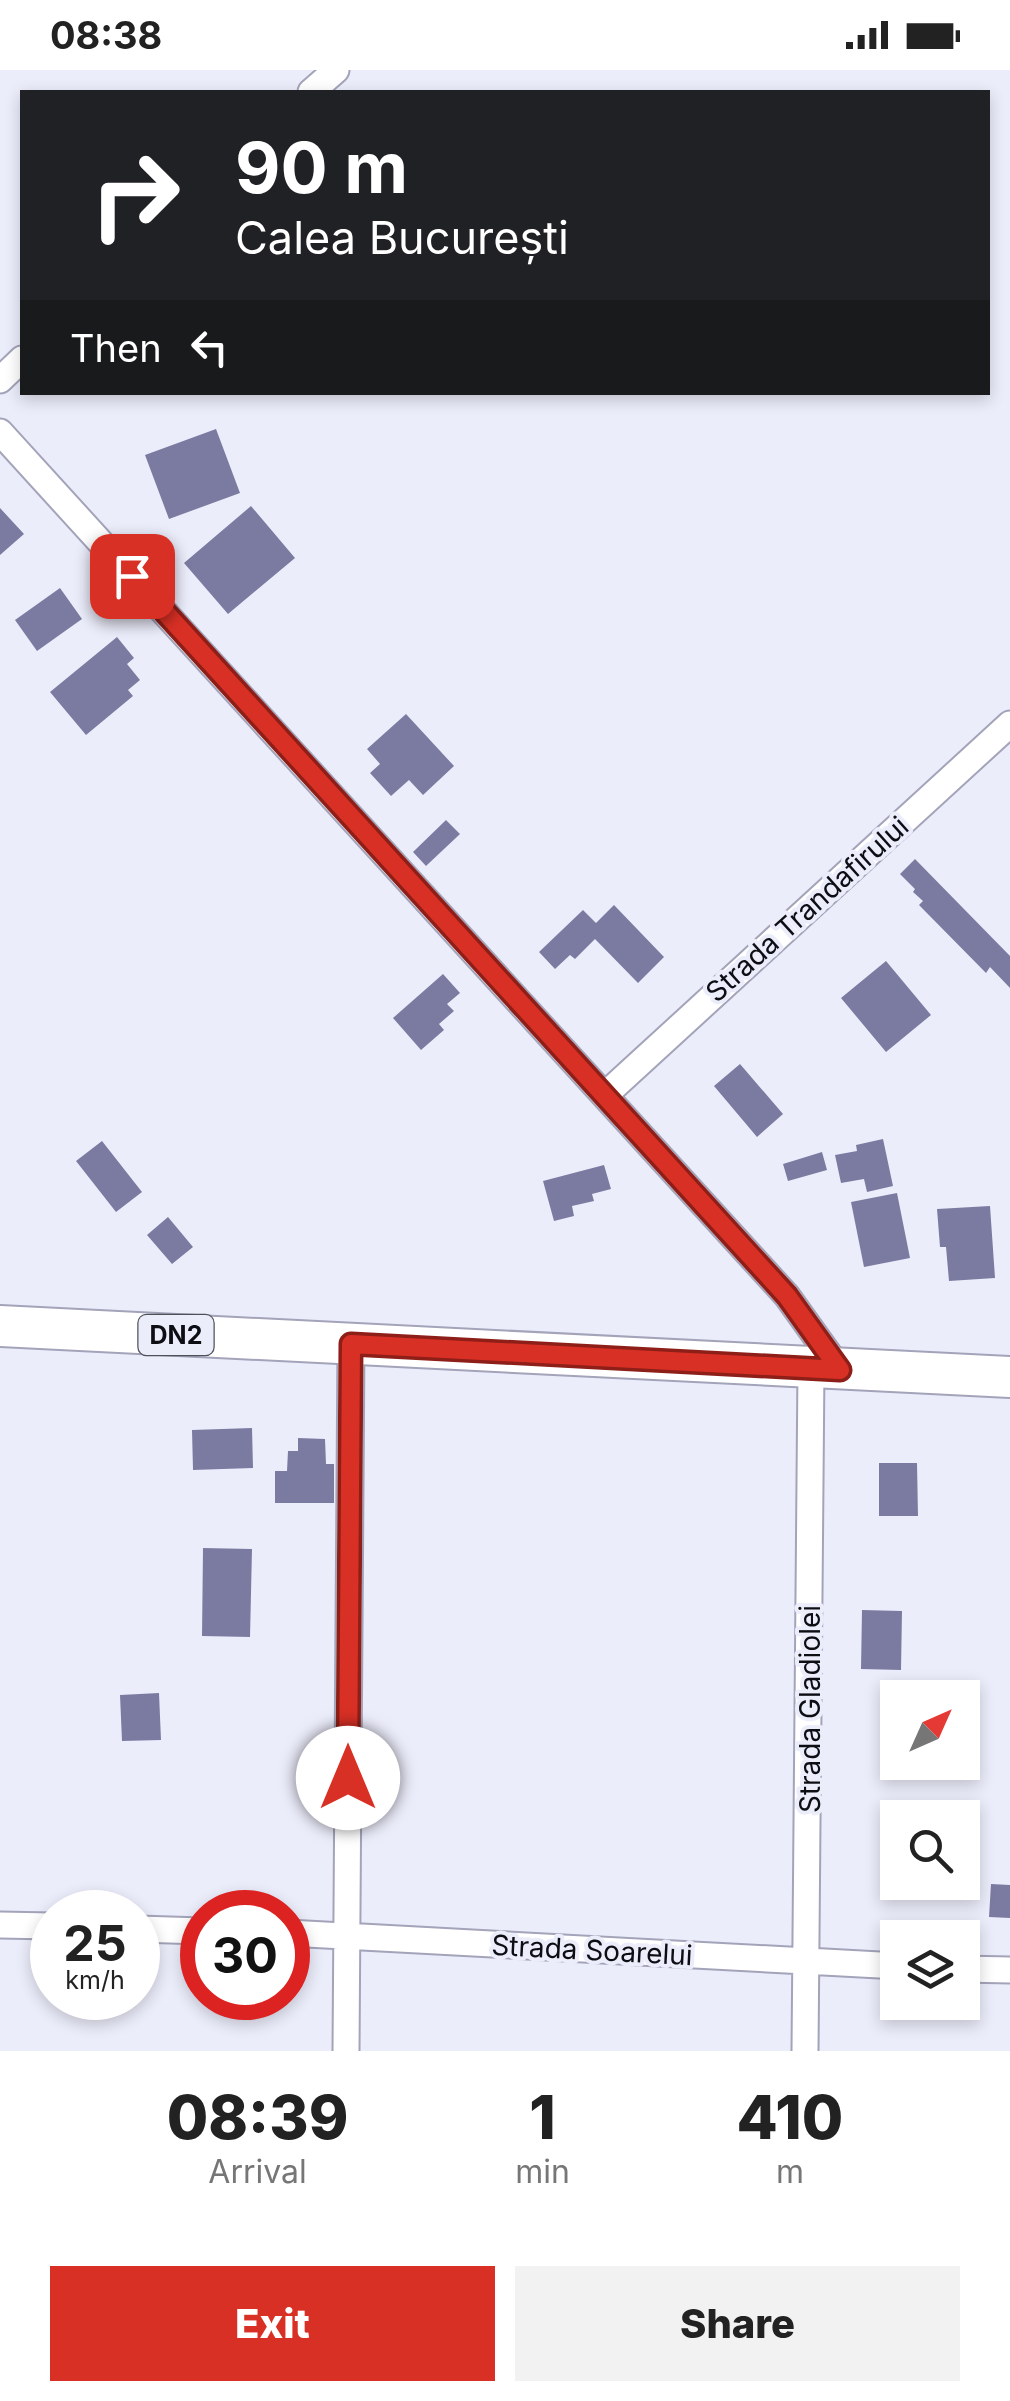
<!DOCTYPE html>
<meta charset="utf-8">
<style>
:root{--surface:#fff;--page:#f2f2f2;--text:#222;--muted:#767676;--accent:#d93025}
body{margin:0;font-family:Inter,sans-serif;background:var(--page);color:var(--text);height:100vh;display:flex;flex-direction:column;font-size:38px;white-space:nowrap}
*{box-sizing:border-box;margin:0}
p{font-size:32px;color:var(--muted)}
.icon{flex:none;width:55px;height:55px;fill:none;stroke:currentColor;stroke-width:2;stroke-linecap:round;stroke-linejoin:round}
.map{position:relative;height:1981px;overflow:hidden}
.drawer{display:flex;flex-direction:column;background:var(--surface);flex:1}
.drawer>*{flex:none}
.hud{position:absolute;left:20px;top:20px;width:970px;height:305px;border-radius:0px;box-shadow:0 5px 15px #0003;background:#202124;color:#fff;overflow:hidden}
.needle{width:65px;rotate:45deg}
.buttons{position:absolute;left:880px;top:1610px;display:grid;gap:20px}
.buttons a{display:grid;place-items:center;width:100px;height:100px;border-radius:0px;background:var(--surface);box-shadow:0 5px 15px #0003;font-size:50px}
.speed{position:absolute;left:30px;top:1820px;display:flex;gap:20px;font-size:50px;font-weight:700;text-align:center}
.speed>*{display:grid;place-content:center;width:130px;height:130px;border-radius:50%;background:var(--surface);box-shadow:0 5px 15px #0003;line-height:1}
.speed small{font-size:25px;font-weight:400}
.speed .limit{border:15px solid #d22;background:#fff;color:#111}
.pin{position:absolute;display:grid;place-items:center;width:85px;height:85px;color:#fff;margin:-42px;border-radius:20px;box-shadow:0 5px 15px #0006}
.me{position:absolute;width:110px;margin:-55px;rotate:0deg;stroke-linejoin:round;filter:drop-shadow(0 0 8px #0008)}
.turn{display:flex;align-items:center;gap:35px;height:210px;padding:0 50px;font-size:45px}
.turn .icon{width:130px;height:130px;stroke-width:2.5}
.turn b{display:block;font-size:70px;line-height:85px}
.then{display:flex;align-items:center;height:95px;padding:0 50px;background:#0003;gap:20px;font-size:38px}
.eta{display:flex;justify-content:space-evenly;align-items:center;height:170px;text-align:center}
.eta b{font-size:60px;font-weight:800;line-height:70px}
.cta{display:flex;gap:20px;margin-top:auto;padding:20px 50px}
.cta a{flex:1;height:115px;border-radius:0px;background:var(--accent);color:#fff;font-size:40px;font-weight:800;line-height:115px;text-align:center}
.cta a+a{background:var(--page);color:var(--text)}
.status{display:flex;justify-content:space-between;align-items:center;height:70px;padding:0 50px;background:var(--surface);direction:ltr}
.status svg{height:28px;fill:currentColor}
.map>svg:first-child{display:block}
</style>
<div class="status"><b>08:38</b><svg viewBox="0 0 49 12"><path d="M0 12V9h3v3zM5 12V6h3v6zM10 12V3h3v9zM15 12V0h3v12zM26 1h20v11H26zM47 4h2v5h-2z"/></svg></div>
<div class="map">
<svg width="1010" height="1981" viewBox="0 0 1010 1981">
<rect width="100%" height="100%" fill="#ecedfb"/>
<path fill="#7b7ba1" d="M216,359L240,423L169,449L145,385Z
M251,436L295,488L228,544L184,493Z
M0,438L24,464L0,485Z
M60,518L82,549L37,581L15,550Z
M117,567L134,588L127,594L140,610L128,620L133,626L86,665L50,622Z
M406,644L454,696L423,725L409,710L391,726L370,703L380,694L367,679Z
M446,750L460,764L426,796L413,782Z
M915,789L1010,886V918L990,897L986,903L919,835L923,831L913,822L915,819L900,804Z
M614,835L664,887L638,913L595,869L575,889L570,885L555,899L539,882L583,840L596,853Z
M886,891L931,945L886,982L841,928Z
M443,904L460,923L447,934L454,941L439,954L444,960L421,980L393,948Z
M740,994L783,1044L757,1067L714,1016Z
M883,1069L893,1116L867,1122L864,1109L841,1113L835,1085L857,1081L856,1075Z
M102,1071L142,1122L116,1142L76,1091Z
M822,1082L827,1100L788,1111L783,1094Z
M604,1095L611,1119L592,1124L594,1131L572,1136L574,1146L554,1151L543,1111Z
M897,1123L910,1188L864,1197L851,1132Z
M990,1136L995,1208L949,1211L946,1177H940L937,1139Z
M168,1147L193,1177L172,1194L147,1165Z
M252,1358L253,1398L193,1400L192,1360Z
M298,1368L325,1369L326,1394H334V1433H275V1401H287L288,1381H298Z
M879,1393H917L918,1446H879Z
M203,1478L252,1479L250,1567L202,1566Z
M862,1540L902,1541L901,1600L861,1599Z
M159,1623L161,1670L122,1671L120,1625Z
M991,1814L1010,1815V1848L989,1847Z"/>
<g fill="none" stroke-linecap="round" stroke-linejoin="round">
<defs>
<path id="minor" d="M311,22L336,0
M0,310L22,289
M0,362L787,1226L840,1300
M605,1025L1010,654
M0,1855L52,1856
M138,1859L202,1861
M288,1863L898,1896
M962,1899L1010,1900
M346,1981L351,1274
M805,1981L811,1297"/>
<path id="primary" d="M0,1256L1010,1307"/>
</defs>
<use href="#minor" stroke="#a3a3ba" stroke-width="29"/>
<use href="#primary" stroke="#a3a3ba" stroke-width="44"/>
<use href="#minor" stroke="#fff" stroke-width="25"/>
<use href="#primary" stroke="#fff" stroke-width="40"/>
</g>
<g fill="none" stroke-linecap="round" stroke-linejoin="round">
<defs>
<path id="route" d="M132,506L787,1226L840,1300L351,1274L348,1708"/>
</defs>
<use href="#route" stroke="#8d1f18" stroke-width="25"/>
<use href="#route" stroke="#d93025" stroke-width="18"/>
</g>
<g text-anchor="middle" dominant-baseline="central" stroke-width="8" stroke-linejoin="round" paint-order="stroke">
<rect fill="#ecedfb" stroke="#505059" stroke-width="2.5" x="138.5" y="1245" width="75" height="40" rx="8"/>
<g font-size="25" font-weight="bold" fill="#0d0d14">
<text x="176" y="1265">DN2</text>
</g>
<g font-size="28" fill="#0d0d14" stroke="#ecedfb">
<text transform="translate(807 839) rotate(-42)">Strada Trandafirului</text>
<text transform="translate(810 1639) rotate(-90)">Strada Gladiolei</text>
<text transform="translate(592 1880) rotate(3)">Strada Soarelui</text>
</g>
</g>
</svg>
<div class="buttons">
<a><svg class="needle" viewBox="-14 -14 28 28"><path d="M0-13l5 13h-10z" fill="#e53935"/><path d="M0 13l5-13h-10z" fill="#767676"/></svg></a>
<a><svg class="icon" aria-label="search" viewBox="0 0 24 24"><circle cx="10" cy="10" r="6"/><path d="M15 15l6 6"/></svg></a>
<a><svg class="icon" aria-label="layers" viewBox="0 0 24 24"><path d="M12 4l9 5-9 5-9-5zM3 14l9 5 9-5"/></svg></a>
</div>
<div class="speed"><div>25<small>km/h</small></div><div class="limit">30</div></div>
<div class="pin" style="left:132px;top:506px;background:#d93025"><svg class="icon" aria-label="arrive" viewBox="0 0 24 24"><path d="M6 21V4h12l-3 4 3 4H6"/></svg></div>
<svg class="me" style="left:348px;top:1708px" viewBox="-20 -20 40 40"><circle r="19" fill="#fff"/><path d="M0-13L10 11 0 6-10 11z" fill="#d93025"/></svg>
<div class="hud">
<div class="turn"><svg class="icon" aria-label="right" viewBox="0 0 24 24"><path d="M7 20v-9h11M14 6l5 5-5 5"/></svg><div><b>90 m</b>Calea București</div></div>
<div class="then">Then<svg class="icon" aria-label="left" viewBox="0 0 24 24"><path d="M17 20v-9H6M10 6l-5 5 5 5"/></svg></div>
</div>
</div>
<section class="drawer">
<div class="eta">
<div><b>08:39</b><p>Arrival</p></div>
<div><b>1</b><p>min</p></div>
<div><b>410</b><p>m</p></div>
</div>
<div class="cta"><a>Exit</a><a>Share</a></div>
</section>
